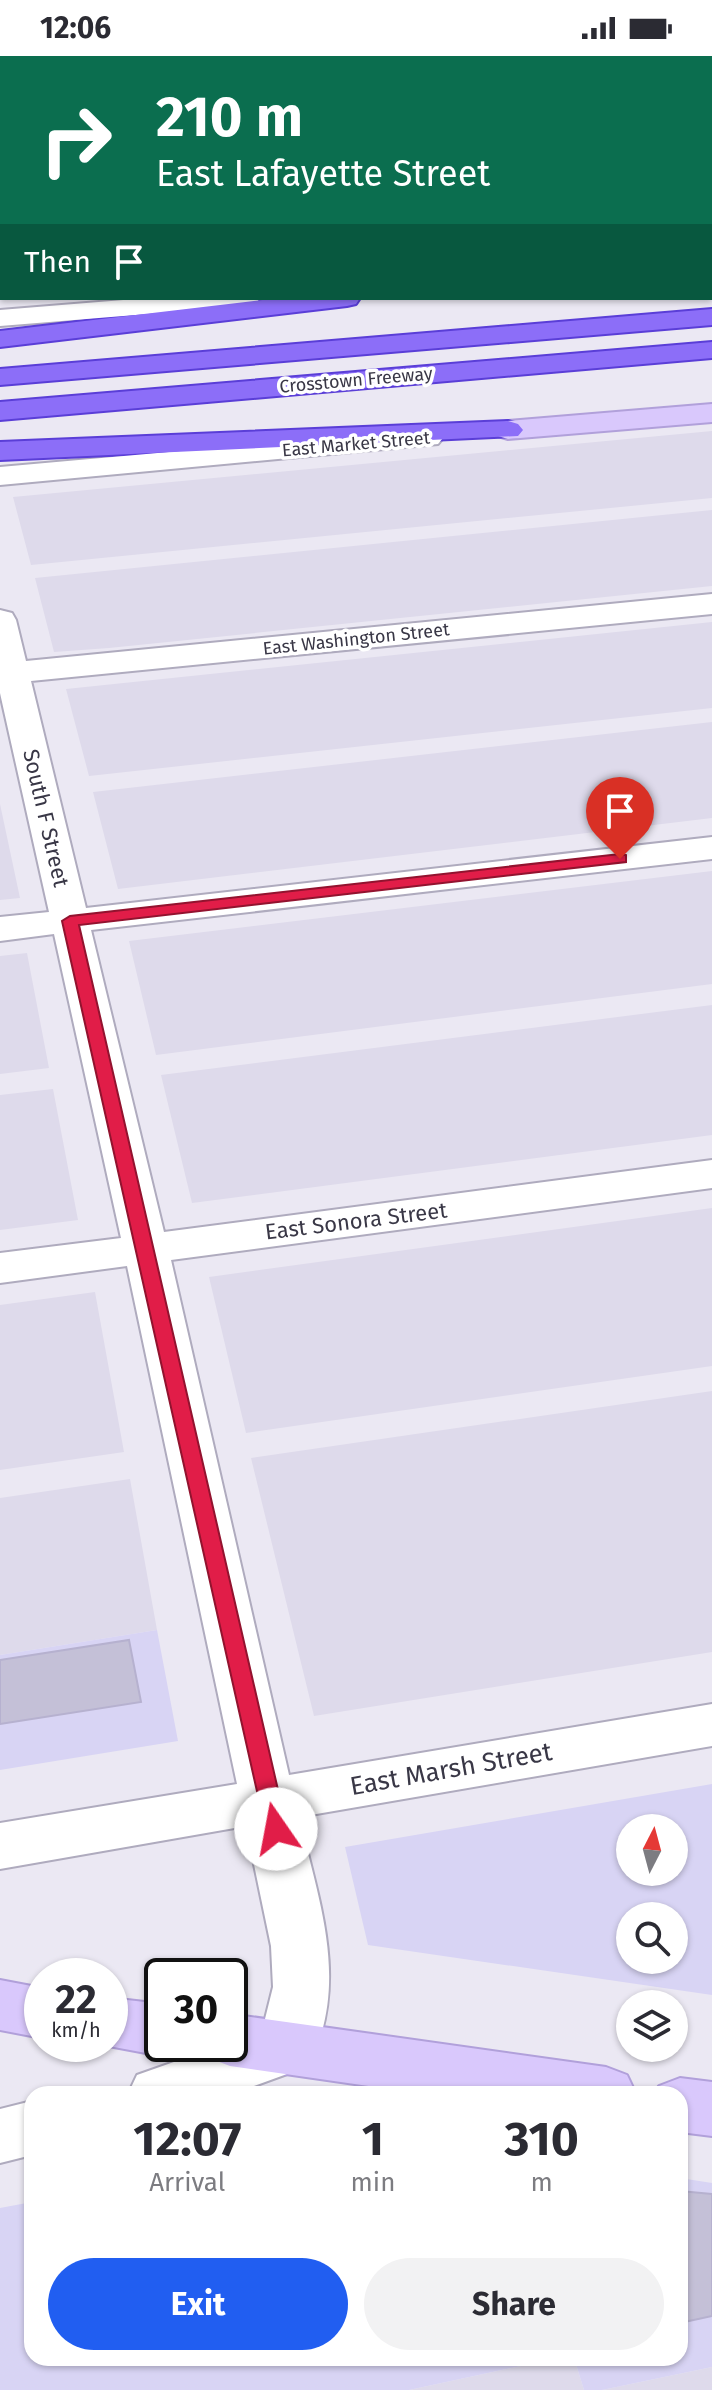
<!DOCTYPE html>
<style>
:root{--surface:#fff;--page:#f2f2f3;--text:#2b2b33;--muted:#7c7c81;--accent:#215ef1}
body{margin:0;font-family:"Fira Sans",sans-serif;background:var(--page);color:var(--text);height:100vh;display:flex;flex-direction:column;font-size:30px;white-space:nowrap}
*{box-sizing:border-box;margin:0}
p{font-size:26px;color:var(--muted)}
.icon{flex:none;width:44px;height:44px;fill:none;stroke:currentColor;stroke-width:2;stroke-linecap:round;stroke-linejoin:round}
.map{position:relative;flex:1;overflow:hidden}
.drawer{position:absolute;left:24px;top:2030px;width:664px;height:280px;display:flex;flex-direction:column;background:var(--surface);border-radius:24px;box-shadow:0 2px 6px #0004}
.drawer>*{flex:none}
.banner{position:absolute;left:0px;top:0px;width:712px;height:244px;box-shadow:0 2px 6px #0004;background:#0b6e4f;color:#fff;overflow:hidden}
.needle{width:52px;rotate:6deg}
.tools{position:absolute;left:616px;top:1758px;display:grid;gap:16px}
.tools a{display:grid;place-items:center;width:72px;height:72px;border-radius:50%;background:var(--surface);box-shadow:0 2px 6px #0004;font-size:40px}
.speed{position:absolute;left:24px;top:1902px;display:flex;gap:16px;font-size:40px;font-weight:700;text-align:center}
.speed>*{display:grid;place-content:center;width:104px;height:104px;border-radius:50%;background:var(--surface);box-shadow:0 2px 6px #0004;line-height:1}
.speed small{font-size:20px;font-weight:400}
.speed .limit{border:4px solid #111;border-radius:12px;background:#fff;color:#111}
.pin{position:absolute;display:grid;place-items:center;width:68px;height:68px;color:#fff;margin:-82px -34px;border-radius:50% 50% 50% 0;rotate:-45deg;box-shadow:0 0 8px #0007}
.pin .icon{rotate:45deg}
.me{position:absolute;width:88px;margin:-44px;rotate:348deg;stroke-linejoin:round;filter:drop-shadow(0 0 6px #0008)}
.turn{display:flex;align-items:center;gap:28px;height:168px;padding:0 24px;font-size:36px}
.turn .icon{width:104px;height:104px;stroke-width:2.5}
.turn b{display:block;font-size:56px;line-height:68px}
.then{display:flex;align-items:center;height:76px;padding:0 24px;background:#0003;gap:16px;font-size:30px}
.eta{display:flex;justify-content:space-evenly;align-items:center;height:136px;text-align:center}
.eta b{font-size:48px;font-weight:700;line-height:56px}
.button{display:flex;gap:16px;margin-top:auto;padding:16px 24px}
.button a{flex:1;height:92px;border-radius:48px;background:var(--accent);color:#fff;font-size:32px;font-weight:700;line-height:92px;text-align:center}
.button a+a{background:var(--page);color:var(--text)}
.status{display:flex;justify-content:space-between;align-items:center;height:56px;padding:0 40px;background:var(--surface);direction:ltr}
.status svg{height:22px;fill:currentColor}
.map>svg:first-child{display:block}
</style>
<div class="status"><b>12:06</b><svg viewBox="0 0 49 12"><path d="M0 12V9h3v3zM5 12V6h3v6zM10 12V3h3v9zM15 12V0h3v12zM26 1h20v11H26zM47 4h2v5h-2z"/></svg></div>
<div class="map">
<svg width="712" height="2334" viewBox="0 0 712 2334">
<rect width="100%" height="100%" fill="#ebe8f3"/>
<path fill="#dedaeb" d="M712,375V442L31,509L13,441Z
M712,454V530L109,592L54,596L35,522Z
M712,566V652L89,720L66,633Z
M712,666V762L118,833L93,736Z
M0,748L20,842L0,844Z
M712,815V928L156,999L129,885Z
M27,897L49,1012L0,1018V900Z
M712,949V1079L192,1147L161,1019Z
M53,1033L78,1164L0,1174V1039Z
M712,1152V1310L246,1377L209,1221Z
M95,1236L124,1396L0,1414V1249Z
M712,1335V1596L314,1660L251,1402Z
M130,1423L157,1574L0,1599V1442Z
M558,2302H574L584,2334H409Z
M712,2311V2334H602Z"/>
<path fill="#d8d4f4" fill-rule="evenodd" d="M157,1574L178,1685L0,1714V1599Z
M712,1728V1939L368,1889L345,1791ZM630,1772H674V1816H630ZM630,1860H674V1904H630Z
M680,2122L712,2127V2311L602,2334H584L574,2302H680Z
M32,2146V2302H558L409,2334H0V2152Z"/>
<path fill="#c4c0d7" stroke="#b6b1cf" stroke-width="2" d="M129,1584L141,1646L0,1668V1604Z
M680,2135L712,2138V2260L680,2267Z"/>
<g fill="none" stroke-linecap="round" stroke-linejoin="round">
<defs>
<path id="street" d="M0,124H2V138H0Z
M148,242H260L256,248L247,250L0,270V254Z
M428,373L438,376L443,382L438,388L0,429V411Z
M712,538V558L31,625L86,852L712,781V803L91,874L164,1176L712,1104V1132L171,1204L289,1719L712,1648V1690L299,1761C319,1847 350,1925 309,2010L232,2038H128L137,2019L262,1975L273,1931L271,1890L246,1770L0,1813V1767L237,1728L127,1210L0,1227V1197L121,1182L54,878L0,885V861L49,856L0,637V554L12,557L16,564L26,605Z
M32,2045V2099L0,2107V2053Z"/>
<path id="secondary" d="M537,0H560L561,2H538Z
M710,74H712V88H710Z
M710,188L712,189V206L710,205Z
M712,348V366L508,383L498,380L493,374L498,368L508,365Z
M0,1924L42,1932V1982L0,1974Z
M110,1942L162,1948V1988H185L183,1992L162,2000L98,1988H110Z
M230,1958L606,2011L627,2019L636,2038H424L230,2010L209,2002L202,1988H230Z
M680,2022L712,2026V2080L680,2076V2038H655L659,2030Z"/>
<path id="highway" d="M279,242H360L356,248L347,250L0,291V275Z
M712,253V269L0,329V313Z
M712,286V302L0,364V346Z
M508,365L518,368L523,374L518,380L0,404V386Z"/>
</defs>
<use href="#street" stroke="#afabbe" stroke-width="4"/>
<use href="#secondary" stroke="#b1a0da" stroke-width="4"/>
<use href="#highway" stroke="#5a3ed7" stroke-width="4"/>
<use href="#street" fill="#fff" fill-rule="evenodd"/>
<use href="#secondary" fill="#d9c8fc" fill-rule="evenodd"/>
<use href="#highway" fill="#8c6ef8" fill-rule="evenodd"/>
<defs>
<path id="rail" d="M39,2L66,0
M254,2L279,0"/>
</defs>
<use href="#rail" stroke="#969696" stroke-width="5"/>
<use href="#rail" stroke="#fff" stroke-width="3" stroke-dasharray="10" stroke-linecap="butt"/>
</g>
<path fill="#e11d48" stroke="#92132f" stroke-width="2" d="M620,798L626,799V806L79,869L287,1773L284,1780L276,1782L267,1780L62,865L70,860Z"/>
<g text-anchor="middle" dominant-baseline="central" stroke-width="7" stroke-linejoin="round" paint-order="stroke">
<g font-size="18" fill="#393746" stroke="#fff">
<text transform="translate(356 324) rotate(-5)">Crosstown Freeway</text>
<text transform="translate(356 388) rotate(-5)">East Market Street</text>
<text transform="translate(356 583) rotate(-6)">East Washington Street</text>
</g>
<g font-size="22" fill="#393746" stroke="#fff">
<text transform="translate(46 762) rotate(77)">South F Street</text>
<text transform="translate(356 1165) rotate(-7)">East Sonora Street</text>
</g>
<g font-size="26" fill="#393746" stroke="#fff">
<text transform="translate(451 1713) rotate(-10)">East Marsh Street</text>
</g>
</g>
</svg>
<div class="tools">
<a><svg class="needle" viewBox="-14 -14 28 28"><path d="M0-13l5 13h-10z" fill="#e53935"/><path d="M0 13l5-13h-10z" fill="#7c7c81"/></svg></a>
<a><svg class="icon" aria-label="search" viewBox="0 0 24 24"><circle cx="10" cy="10" r="6"/><path d="M15 15l6 6"/></svg></a>
<a><svg class="icon" aria-label="layers" viewBox="0 0 24 24"><path d="M12 4l9 5-9 5-9-5zM3 14l9 5 9-5"/></svg></a>
</div>
<div class="speed"><div>22<small>km/h</small></div><div class="limit">30</div></div>
<div class="pin" style="left:620px;top:803px;background:#d93025"><svg class="icon" aria-label="arrive" viewBox="0 0 24 24"><path d="M6 21V4h12l-3 4 3 4H6"/></svg></div>
<svg class="me" style="left:276px;top:1773px" viewBox="-20 -20 40 40"><circle r="19" fill="#fff"/><path d="M0-13L10 11 0 6-10 11z" fill="#e11d48"/></svg>
<div class="banner">
<div class="turn"><svg class="icon" aria-label="right" viewBox="0 0 24 24"><path d="M7 20v-9h11M14 6l5 5-5 5"/></svg><div><b>210 m</b>East Lafayette Street</div></div>
<div class="then">Then<svg class="icon" aria-label="arrive" viewBox="0 0 24 24"><path d="M6 21V4h12l-3 4 3 4H6"/></svg></div>
</div>
<section class="drawer">
<div class="eta">
<div><b>12:07</b><p>Arrival</p></div>
<div><b>1</b><p>min</p></div>
<div><b>310</b><p>m</p></div>
</div>
<div class="button"><a>Exit</a><a>Share</a></div>
</section>
</div>
